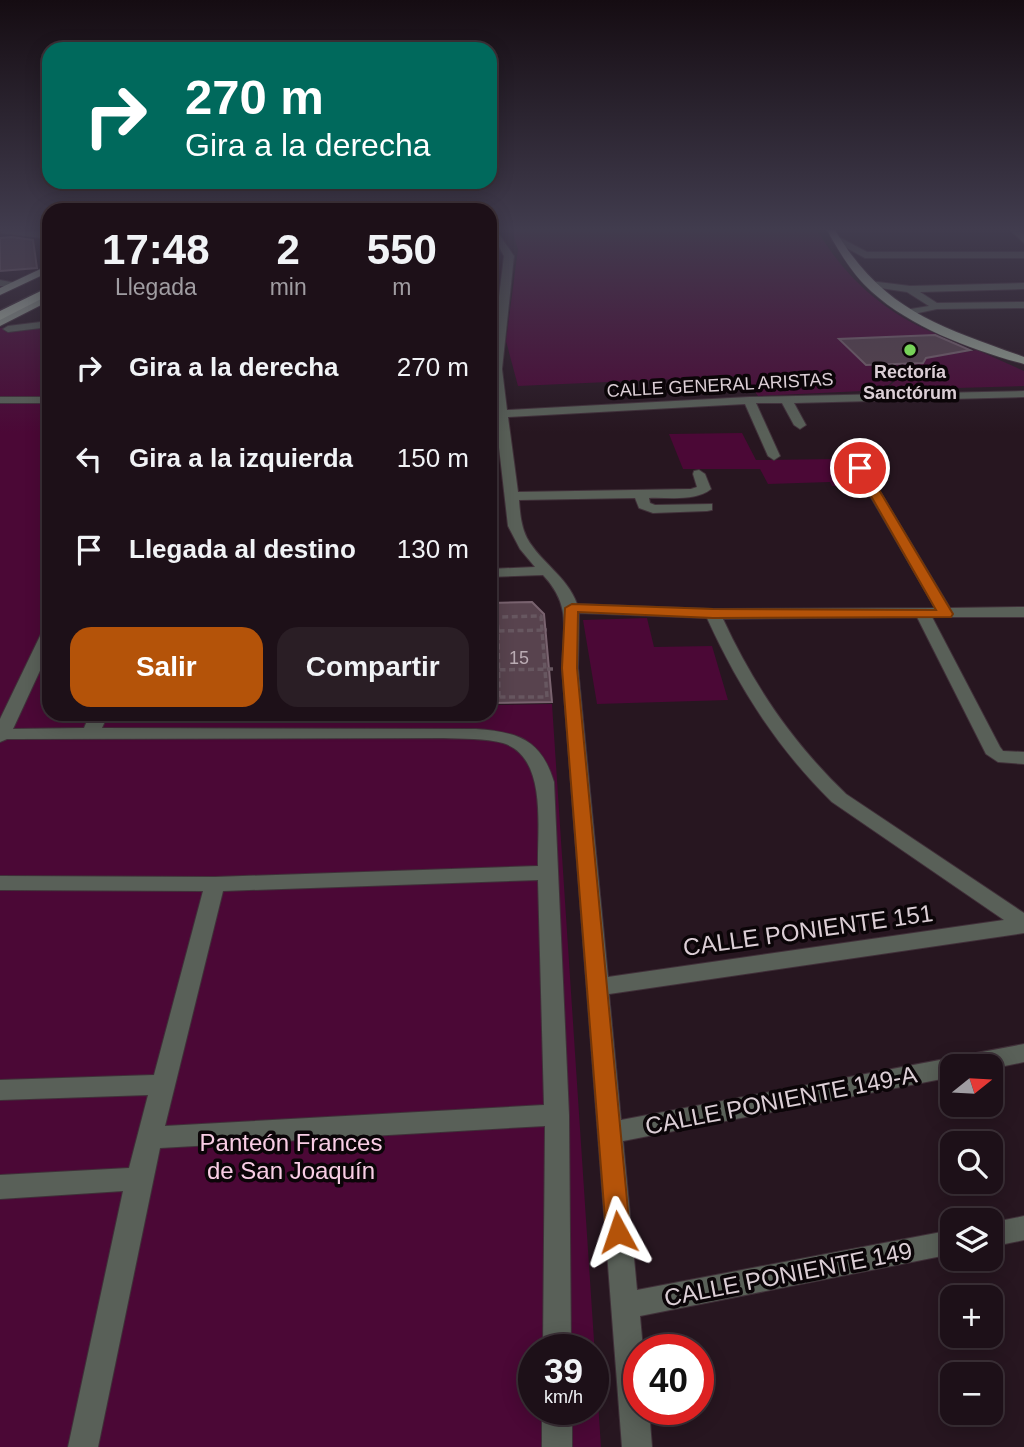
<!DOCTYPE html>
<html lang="es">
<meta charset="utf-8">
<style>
:root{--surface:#1d1018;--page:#2a1e25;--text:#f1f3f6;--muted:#a09da2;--line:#3b3037;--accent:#b45309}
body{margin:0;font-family:Helvetica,sans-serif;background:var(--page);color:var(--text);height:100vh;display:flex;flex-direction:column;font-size:26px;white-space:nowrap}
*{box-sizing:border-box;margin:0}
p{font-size:23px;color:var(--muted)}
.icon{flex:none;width:38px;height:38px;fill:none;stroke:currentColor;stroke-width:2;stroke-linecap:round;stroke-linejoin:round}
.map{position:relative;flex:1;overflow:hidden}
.panel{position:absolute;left:42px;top:203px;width:455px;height:518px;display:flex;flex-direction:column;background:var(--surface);border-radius:21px;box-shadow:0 4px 18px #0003,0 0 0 2px var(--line)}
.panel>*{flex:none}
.top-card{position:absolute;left:42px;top:42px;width:455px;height:147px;border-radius:21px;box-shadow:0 4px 18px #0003,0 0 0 2px var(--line);background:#00695c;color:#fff;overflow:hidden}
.needle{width:46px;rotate:72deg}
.controls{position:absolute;left:940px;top:1054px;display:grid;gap:14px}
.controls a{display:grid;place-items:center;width:63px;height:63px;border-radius:14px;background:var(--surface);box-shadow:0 4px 18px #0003,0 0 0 2px var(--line);font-size:35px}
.speed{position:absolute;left:518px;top:1334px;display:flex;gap:14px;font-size:35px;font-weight:700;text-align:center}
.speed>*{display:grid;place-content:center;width:91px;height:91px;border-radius:50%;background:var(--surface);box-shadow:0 4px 18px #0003,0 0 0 2px var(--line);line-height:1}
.speed small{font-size:18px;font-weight:400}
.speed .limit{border:10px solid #d22;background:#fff;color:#111}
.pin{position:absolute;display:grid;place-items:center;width:60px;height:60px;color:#fff;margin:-30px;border:4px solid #fff;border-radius:50%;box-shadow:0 2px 7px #0007}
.me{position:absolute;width:77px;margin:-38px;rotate:355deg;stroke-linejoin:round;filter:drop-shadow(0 0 5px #0008)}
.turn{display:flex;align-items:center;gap:24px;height:147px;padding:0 28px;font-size:32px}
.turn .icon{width:91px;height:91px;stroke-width:2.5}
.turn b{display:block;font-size:49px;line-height:60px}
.eta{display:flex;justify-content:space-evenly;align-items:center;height:119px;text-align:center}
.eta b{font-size:42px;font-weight:800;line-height:49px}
.action{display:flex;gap:14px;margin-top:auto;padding:14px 28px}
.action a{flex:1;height:80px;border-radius:21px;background:var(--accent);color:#fff;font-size:28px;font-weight:800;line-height:80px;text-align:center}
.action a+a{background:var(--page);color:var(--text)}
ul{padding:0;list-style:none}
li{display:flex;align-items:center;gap:21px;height:91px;padding:0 28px}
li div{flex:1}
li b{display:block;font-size:26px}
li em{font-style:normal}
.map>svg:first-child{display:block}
</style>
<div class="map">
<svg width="1024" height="1447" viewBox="0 0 1024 1447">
<rect width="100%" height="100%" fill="#271620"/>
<path fill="#4b0836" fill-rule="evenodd" d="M512,230H817C846,279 886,314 939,335L839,339L866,365H883L894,380L883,390L758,396L744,376L518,386L506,341L518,249Z
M49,321V714H490V705L552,704L601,1447H0V328ZM534,1349H593V1409H534Z
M977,350L1024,371V386L885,390L895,381L884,365L923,363L926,358Z
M742,433L756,460L837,459L854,486H832L830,482L768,484L760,469H683L669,434Z
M647,618L654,647L712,646L728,700L597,704L583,620Z"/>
<path fill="#58434e" stroke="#79636f" stroke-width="2" d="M12,237L33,240L37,268L0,271V238Z
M935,335L970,350L926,358L923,363L866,365L839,339Z
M532,602L544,614L552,702L490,703V603Z"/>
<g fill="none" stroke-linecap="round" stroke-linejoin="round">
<defs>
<path id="minor" d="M0,230L49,233V239L1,233Z
M490,230H496L514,256L502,369L507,410L749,397L1024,391V397L794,403L806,425L800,429L794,425L782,403H756L780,456L774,460L768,456L745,404L508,417L518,492L691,489L697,487L693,474L694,471L699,470L705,474L711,489C695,502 668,497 649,498L650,503L655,505L712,504V510L707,511L653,513L639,508L635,498L519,500C520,513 521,526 527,538C540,562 568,577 577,604L713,609L935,608L854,468L860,464L866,468L950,608L1024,607V617H932L1000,747L1003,751L1024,752V764L998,762L986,754L917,617L723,619C754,686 792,742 846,794L1024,913V933L609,994L621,1120L1024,1044V1062L990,1069V1066H952V1077L623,1141L637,1290L952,1230V1254L640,1316L643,1349H639V1409H649L652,1447H622L562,668C563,629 572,606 543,575L490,577V569L535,567L520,549L508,526L490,369L504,256ZM579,613L707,618C739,688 777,748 832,802L1004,920L608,977L578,668Z
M1010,230H1019L1024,235V243Z
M835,235L867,252H1024V258H865L832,240Z
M0,280L21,284L16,287L0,286Z
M870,281L910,286L1024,283V289L920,292L937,303L1024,302V308L937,309L909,315L905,314V310L929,306L907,292L867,286V282Z
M49,321V327L8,332L3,329L8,326Z
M0,397H49V403H0Z
M49,629V651L13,729L84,728L90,714H108L102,728L476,729C518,732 541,739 554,782L569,1115L571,1349H543L545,1126L160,1148L98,1447H68L123,1191L0,1199V1175L129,1168L148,1095L0,1100V1080L154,1075L203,891L0,890V876L215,877L538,866C537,829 548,757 503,743C485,738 463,739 443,738L7,739L0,742V719L41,634ZM538,880L544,1105L165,1126L223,891Z
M1024,1216V1240L990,1247V1223Z
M542,1409H572V1447H542Z"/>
<path id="major" d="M827,230H835C883,311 941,327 1024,357V364C972,350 912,328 872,292C853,275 839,252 827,230Z
M49,265V272L0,295V288Z
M49,294V301L0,326V319Z"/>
<path id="highway" d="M49,287V295L0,320V311Z"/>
</defs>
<use href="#minor" stroke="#403039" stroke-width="2"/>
<use href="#major" stroke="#403039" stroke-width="2"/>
<use href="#highway" stroke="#403039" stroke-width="3"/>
<path stroke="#675760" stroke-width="3.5" stroke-dasharray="6 3.5" stroke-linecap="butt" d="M490,670L554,669
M490,697H547L541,616L497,617L498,631
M499,697L498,631L547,630"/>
<use href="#minor" fill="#596058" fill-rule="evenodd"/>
<use href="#major" fill="#97a494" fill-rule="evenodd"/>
<use href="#highway" fill="#b0c0ab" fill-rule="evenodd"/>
</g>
<linearGradient id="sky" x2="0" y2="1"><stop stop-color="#150c12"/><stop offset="0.53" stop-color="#413c4e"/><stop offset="1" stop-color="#413c4e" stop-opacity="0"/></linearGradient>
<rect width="1024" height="433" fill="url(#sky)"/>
<path fill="#b45309" stroke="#753606" stroke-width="2" d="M860,465L866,468L953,614L951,617L713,618L578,612L577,668L630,1232L627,1240L618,1243L610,1240L606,1232L562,668L565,608L572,604L713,609L936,610L855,468Z"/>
<circle fill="#77d259" stroke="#0b0508" stroke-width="2.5" cx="910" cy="350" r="7"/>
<g text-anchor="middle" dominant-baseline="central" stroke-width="7" stroke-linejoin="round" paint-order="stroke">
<g font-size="18" font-weight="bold" fill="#dbced5" stroke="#0b0508">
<text x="910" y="372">Rectoría<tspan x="910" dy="21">Sanctórum</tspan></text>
</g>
<g font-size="18" fill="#dbced5" stroke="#0b0508">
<text transform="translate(720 385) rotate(-3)">CALLE GENERAL ARISTAS</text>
</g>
<g font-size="18" fill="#baabb3">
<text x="519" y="658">15</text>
</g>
<g font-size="24" fill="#dbced5" stroke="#0b0508">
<text transform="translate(808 930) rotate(-8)">CALLE PONIENTE 151</text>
<text transform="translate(781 1100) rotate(-11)">CALLE PONIENTE 149-A</text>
<text transform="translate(788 1274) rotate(-11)">CALLE PONIENTE 149</text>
</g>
<g font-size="24" fill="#f9cde5" stroke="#0b0508">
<text x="291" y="1142">Panteón Frances<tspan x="291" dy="28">de San Joaquín</tspan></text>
</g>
</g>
</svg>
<div class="controls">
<a><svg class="needle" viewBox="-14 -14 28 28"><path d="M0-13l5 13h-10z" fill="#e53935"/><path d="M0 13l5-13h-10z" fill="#a09da2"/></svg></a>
<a><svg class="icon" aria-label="search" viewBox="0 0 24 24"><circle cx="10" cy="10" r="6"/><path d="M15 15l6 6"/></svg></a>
<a><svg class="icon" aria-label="layers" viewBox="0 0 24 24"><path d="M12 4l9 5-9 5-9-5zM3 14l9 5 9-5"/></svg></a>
<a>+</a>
<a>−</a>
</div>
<div class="speed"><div>39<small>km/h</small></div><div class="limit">40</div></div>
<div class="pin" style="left:860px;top:468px;background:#d93025"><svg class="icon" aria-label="arrive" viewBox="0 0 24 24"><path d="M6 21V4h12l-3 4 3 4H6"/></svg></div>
<svg class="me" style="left:618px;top:1232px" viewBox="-20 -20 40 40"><path d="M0-17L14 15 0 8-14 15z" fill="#b45309" stroke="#fff" stroke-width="4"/></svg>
<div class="top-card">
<div class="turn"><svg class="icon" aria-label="right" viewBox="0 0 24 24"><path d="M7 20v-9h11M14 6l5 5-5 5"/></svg><div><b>270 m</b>Gira a la derecha</div></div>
</div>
<section class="panel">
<div class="eta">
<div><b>17:48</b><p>Llegada</p></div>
<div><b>2</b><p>min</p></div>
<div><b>550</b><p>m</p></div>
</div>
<ul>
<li><svg class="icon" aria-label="right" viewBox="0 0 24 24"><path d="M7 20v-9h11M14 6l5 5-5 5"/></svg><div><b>Gira a la derecha</b></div><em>270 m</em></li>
<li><svg class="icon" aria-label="left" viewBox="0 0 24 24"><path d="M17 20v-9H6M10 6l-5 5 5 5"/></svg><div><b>Gira a la izquierda</b></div><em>150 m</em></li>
<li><svg class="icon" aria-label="arrive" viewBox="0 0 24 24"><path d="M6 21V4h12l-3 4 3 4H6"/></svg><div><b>Llegada al destino</b></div><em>130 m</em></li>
</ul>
<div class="action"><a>Salir</a><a>Compartir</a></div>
</section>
</div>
